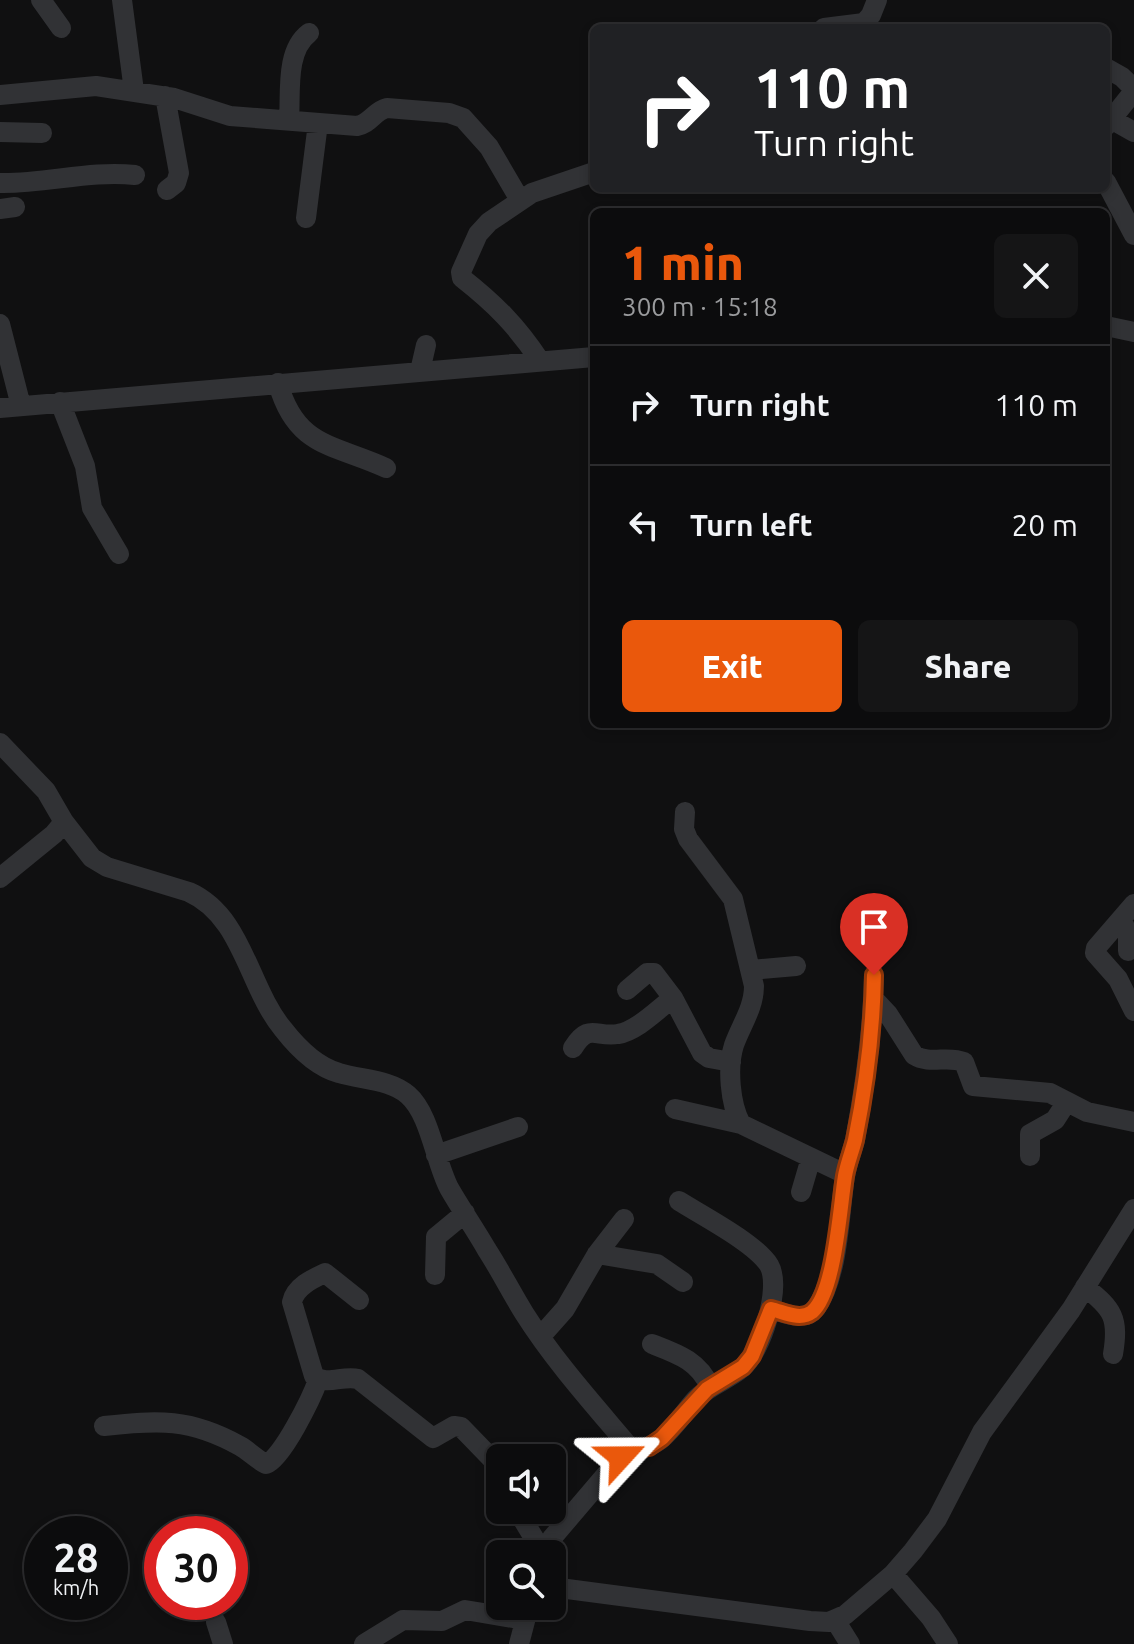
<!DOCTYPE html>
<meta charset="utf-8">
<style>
:root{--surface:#0c0c0d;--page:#151516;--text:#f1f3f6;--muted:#9a9b9d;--line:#2c2c2e;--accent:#ea580c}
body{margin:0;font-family:Ubuntu,sans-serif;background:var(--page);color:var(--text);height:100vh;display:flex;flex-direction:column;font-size:30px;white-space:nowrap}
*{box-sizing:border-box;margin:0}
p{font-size:26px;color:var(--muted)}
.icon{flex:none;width:44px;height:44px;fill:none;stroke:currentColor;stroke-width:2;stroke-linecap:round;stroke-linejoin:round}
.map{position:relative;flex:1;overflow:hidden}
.side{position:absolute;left:590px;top:208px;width:520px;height:520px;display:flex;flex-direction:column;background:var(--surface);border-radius:12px;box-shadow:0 4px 12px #0003,0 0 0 2px var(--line)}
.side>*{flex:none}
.hud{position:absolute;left:590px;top:24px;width:520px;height:168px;border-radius:12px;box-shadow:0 4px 12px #0003,0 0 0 2px var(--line);background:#202124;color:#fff;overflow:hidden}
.fabs{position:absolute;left:486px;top:1444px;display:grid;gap:16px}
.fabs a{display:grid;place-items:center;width:80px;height:80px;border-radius:12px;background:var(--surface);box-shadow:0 4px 12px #0003,0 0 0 2px var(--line);font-size:40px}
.speed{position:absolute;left:24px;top:1516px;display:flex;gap:16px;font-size:40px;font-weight:700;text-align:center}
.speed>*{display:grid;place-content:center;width:104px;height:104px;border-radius:50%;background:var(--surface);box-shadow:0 4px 12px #0003,0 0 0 2px var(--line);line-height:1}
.speed small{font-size:20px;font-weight:400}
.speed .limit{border:12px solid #d22;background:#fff;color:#111}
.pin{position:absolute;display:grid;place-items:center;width:68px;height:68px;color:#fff;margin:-82px -34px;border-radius:50% 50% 50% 0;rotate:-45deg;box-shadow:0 0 8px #0007}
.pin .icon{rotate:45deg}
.me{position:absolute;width:88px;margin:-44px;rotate:66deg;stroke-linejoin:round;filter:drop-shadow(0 0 6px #0008)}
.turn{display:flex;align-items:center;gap:28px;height:168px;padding:0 32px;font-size:36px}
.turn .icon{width:104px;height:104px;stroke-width:2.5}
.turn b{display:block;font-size:56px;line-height:68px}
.round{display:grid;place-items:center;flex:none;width:84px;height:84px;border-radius:12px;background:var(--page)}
.head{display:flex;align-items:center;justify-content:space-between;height:136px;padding:0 32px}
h1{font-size:48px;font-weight:800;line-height:60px;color:var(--accent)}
.cta{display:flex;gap:16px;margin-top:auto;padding:16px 32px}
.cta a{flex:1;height:92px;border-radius:12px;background:var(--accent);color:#fff;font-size:32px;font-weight:800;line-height:92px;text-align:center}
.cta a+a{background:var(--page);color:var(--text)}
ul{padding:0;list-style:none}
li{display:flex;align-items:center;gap:24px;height:120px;padding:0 32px;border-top:2px solid var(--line)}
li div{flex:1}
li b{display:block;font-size:30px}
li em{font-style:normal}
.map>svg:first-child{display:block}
</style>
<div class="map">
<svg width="1134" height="1644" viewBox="0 0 1134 1644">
<rect width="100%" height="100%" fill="#101011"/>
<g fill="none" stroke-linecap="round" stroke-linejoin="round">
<path stroke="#313235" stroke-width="20" d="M41,0L61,28
M122,0L134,91
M824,28L864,23L871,15L877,0
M1106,68L1122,77L1134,89
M0,95L96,86L174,98L230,116L357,126C370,124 374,111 387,108L449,113L463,118L489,147L520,200
M165,96L179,173L176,183L167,190
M1111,119L1134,132
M289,121C291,93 285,51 309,33
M1106,126L1134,91
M0,132L42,133
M1106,182L1134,235
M0,183C46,184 90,170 135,175
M0,209L15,207
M306,218L318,123
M0,324L21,406
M1106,326L1134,332
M540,361C517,326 495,304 462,278L461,272L478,234L489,222L532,193L594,172
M420,371L426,345
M278,383C296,448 334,444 386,468
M60,402L85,466L92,508L119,554
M0,408L594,357
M0,743L46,791L64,822L92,858L107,867L189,892C243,916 248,987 283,1029C297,1047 317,1067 339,1073C361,1080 390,1079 408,1095C430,1114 435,1161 449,1188C461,1209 475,1229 487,1250C500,1270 511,1292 524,1313C555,1362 595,1406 632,1450
M685,812L684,829L688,839L733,899L754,986C754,1008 741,1025 734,1045C727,1067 730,1104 741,1124
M0,878L54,834L64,822
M1134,904L1096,948L1095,953L1118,979L1134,1011
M1122,920L1128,935V951
M751,970L796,966
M627,990L647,973H654L673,998L702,1053L709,1058L731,1062
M873,998L888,1014L914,1055C930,1065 947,1055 964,1062L973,1086L1050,1093L1087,1112L1134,1122
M573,1048C589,1022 596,1038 618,1034C637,1031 658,1009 673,998
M675,1109L741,1124L845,1174
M436,1155L518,1127
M1030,1156V1134L1055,1120L1066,1103
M801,1192L811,1158
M597,1254L657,1264L683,1282
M435,1275L436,1237L465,1213
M1085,1287C1113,1309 1119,1318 1113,1354
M359,1300L325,1273C312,1279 295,1287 292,1302L314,1376C327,1386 343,1375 358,1379L433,1438L454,1426L461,1427L491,1458L500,1470
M771,1309C785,1313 805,1323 816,1308C839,1275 839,1215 845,1176C847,1164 852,1152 855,1140C865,1086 873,1030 874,975
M541,1336L565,1309L597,1254L624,1219
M652,1344C678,1354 699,1361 710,1387
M104,1426C158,1420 190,1418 240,1446C249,1451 256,1459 266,1464C282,1459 312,1397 318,1380
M517,1510L543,1553
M542,1554L552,1538L621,1457C633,1450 648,1449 660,1440C674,1429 684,1412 696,1399C710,1385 728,1380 742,1368C761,1352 782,1288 769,1265C755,1243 703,1216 679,1201
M893,1574L931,1618L948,1644
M552,1587L810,1621L829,1622L845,1615L893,1574L913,1551L937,1519L982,1432L1071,1310L1134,1209
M835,1620L850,1644
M216,1622L223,1644
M364,1644L403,1620L442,1621L465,1610L525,1620
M519,1644L529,1606"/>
</g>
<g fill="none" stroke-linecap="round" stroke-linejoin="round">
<defs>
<path id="route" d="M621,1457L632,1450L649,1447L662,1438L707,1389L743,1367L752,1356L771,1309C784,1312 800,1321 812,1312C835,1293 840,1206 845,1176C847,1164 852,1152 855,1140C866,1086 873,1030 874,975"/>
</defs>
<use href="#route" stroke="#983908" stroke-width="20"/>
<use href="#route" stroke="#ea580c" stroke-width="14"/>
</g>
</svg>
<div class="fabs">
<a><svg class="icon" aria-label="sound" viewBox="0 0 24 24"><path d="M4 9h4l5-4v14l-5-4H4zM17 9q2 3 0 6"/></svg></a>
<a><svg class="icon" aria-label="search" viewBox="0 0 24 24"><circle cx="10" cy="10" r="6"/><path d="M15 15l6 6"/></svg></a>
</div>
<div class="speed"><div>28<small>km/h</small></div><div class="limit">30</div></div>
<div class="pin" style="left:874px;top:975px;background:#d93025"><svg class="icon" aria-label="arrive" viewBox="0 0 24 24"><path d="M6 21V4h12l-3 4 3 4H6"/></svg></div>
<svg class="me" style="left:621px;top:1457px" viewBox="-20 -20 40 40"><path d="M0-17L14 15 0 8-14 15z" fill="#ea580c" stroke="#fff" stroke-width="4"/></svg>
<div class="hud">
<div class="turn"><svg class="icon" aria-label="right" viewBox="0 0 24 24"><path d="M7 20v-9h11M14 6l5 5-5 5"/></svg><div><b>110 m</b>Turn right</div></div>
</div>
<section class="side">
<div class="head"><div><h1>1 min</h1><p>300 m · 15:18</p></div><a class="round"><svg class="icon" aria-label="close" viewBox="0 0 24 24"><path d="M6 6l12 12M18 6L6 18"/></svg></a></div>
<ul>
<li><svg class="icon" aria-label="right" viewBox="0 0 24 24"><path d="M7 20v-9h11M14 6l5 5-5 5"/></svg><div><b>Turn right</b></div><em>110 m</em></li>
<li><svg class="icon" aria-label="left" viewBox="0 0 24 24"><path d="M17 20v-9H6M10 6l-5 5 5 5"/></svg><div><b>Turn left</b></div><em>20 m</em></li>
</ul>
<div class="cta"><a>Exit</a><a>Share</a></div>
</section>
</div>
